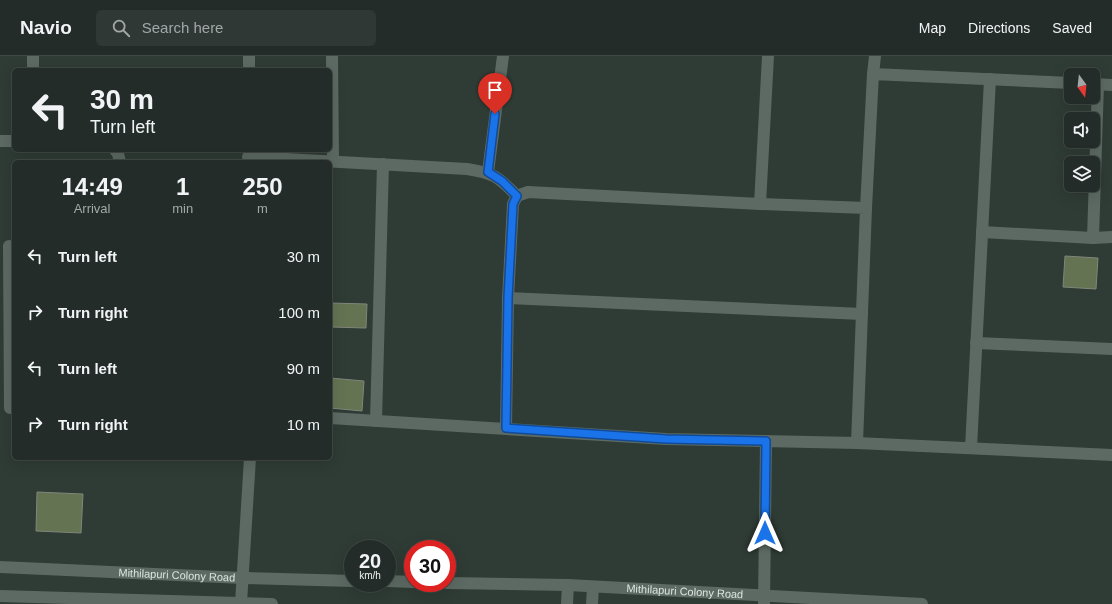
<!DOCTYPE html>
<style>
:root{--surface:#232c28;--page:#2f3834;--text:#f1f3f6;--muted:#a3a7a8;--line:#404845}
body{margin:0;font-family:Arial,sans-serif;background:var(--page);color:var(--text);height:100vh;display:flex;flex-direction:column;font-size:15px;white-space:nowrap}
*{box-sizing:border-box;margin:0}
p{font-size:13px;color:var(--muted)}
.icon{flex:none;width:22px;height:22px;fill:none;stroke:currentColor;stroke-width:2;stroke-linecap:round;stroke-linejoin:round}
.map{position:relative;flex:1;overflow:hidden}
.sheet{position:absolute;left:12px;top:104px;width:320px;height:300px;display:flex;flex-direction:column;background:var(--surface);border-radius:6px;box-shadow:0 4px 16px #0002,0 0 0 1px var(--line)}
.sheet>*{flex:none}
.banner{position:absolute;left:12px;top:12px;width:320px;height:84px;border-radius:6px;box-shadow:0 4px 16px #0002,0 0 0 1px var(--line);background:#232c28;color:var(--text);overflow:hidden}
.needle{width:26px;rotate:165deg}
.tools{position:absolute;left:1064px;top:12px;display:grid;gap:8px}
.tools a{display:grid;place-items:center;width:36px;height:36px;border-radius:6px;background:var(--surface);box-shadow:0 4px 16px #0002,0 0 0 1px var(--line);font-size:20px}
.speed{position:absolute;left:344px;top:484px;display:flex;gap:8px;font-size:20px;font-weight:700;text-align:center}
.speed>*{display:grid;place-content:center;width:52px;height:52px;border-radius:50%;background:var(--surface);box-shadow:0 4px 16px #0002,0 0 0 1px var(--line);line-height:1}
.speed small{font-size:10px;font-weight:400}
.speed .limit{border:6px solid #d22;background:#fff;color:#111}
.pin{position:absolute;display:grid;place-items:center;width:34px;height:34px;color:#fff;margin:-41px -17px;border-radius:50% 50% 50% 0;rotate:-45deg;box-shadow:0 0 4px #0007}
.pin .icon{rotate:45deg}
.me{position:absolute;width:44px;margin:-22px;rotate:0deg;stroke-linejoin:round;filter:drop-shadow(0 0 3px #0008)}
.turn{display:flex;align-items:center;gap:14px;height:84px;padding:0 12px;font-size:18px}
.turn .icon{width:52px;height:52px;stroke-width:2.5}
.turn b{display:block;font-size:28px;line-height:34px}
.eta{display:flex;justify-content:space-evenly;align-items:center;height:68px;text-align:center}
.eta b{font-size:24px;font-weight:700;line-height:28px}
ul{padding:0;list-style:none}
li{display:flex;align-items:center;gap:12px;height:56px;padding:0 12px}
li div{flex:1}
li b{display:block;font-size:15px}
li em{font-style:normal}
header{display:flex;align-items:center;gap:24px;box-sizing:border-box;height:56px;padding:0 20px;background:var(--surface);border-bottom:1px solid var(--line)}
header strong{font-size:19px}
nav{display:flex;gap:22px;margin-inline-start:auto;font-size:14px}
.search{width:280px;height:36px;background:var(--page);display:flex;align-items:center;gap:10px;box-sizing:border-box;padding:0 14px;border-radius:6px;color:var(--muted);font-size:15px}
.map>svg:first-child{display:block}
</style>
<header>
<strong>Navio</strong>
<div class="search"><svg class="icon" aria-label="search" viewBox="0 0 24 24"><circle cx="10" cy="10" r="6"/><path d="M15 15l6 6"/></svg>Search here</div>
<nav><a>Map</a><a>Directions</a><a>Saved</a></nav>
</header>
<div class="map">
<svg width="1112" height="548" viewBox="0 0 1112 548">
<rect width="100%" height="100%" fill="#2f3b35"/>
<path fill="#647352" stroke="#80867a" d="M1065,200L1098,202L1096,233L1063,231Z
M330,247L367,248L366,272L330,271Z
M330,322L364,325L362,355L330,352Z
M37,436L83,438L81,477L36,475Z"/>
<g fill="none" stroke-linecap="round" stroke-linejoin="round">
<g stroke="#5c6a63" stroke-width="12">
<path d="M332,0L333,105"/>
<path d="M33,14V0"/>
<path d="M249,14V0"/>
<path d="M873,18L875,0"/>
<path d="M1093,28L1112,29"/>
<path d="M0,85H14"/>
<path d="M115,94L118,98L120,106"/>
<path d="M248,101L467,113C493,117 498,120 517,140"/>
<path d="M488,116L503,0"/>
<path d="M760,148L768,0"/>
<path d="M866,152L873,18L1071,27"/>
<path d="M982,176L1093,182L1112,181"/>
<path d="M1093,182L1098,28"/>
<path d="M9,190L10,352"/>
<path d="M508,242L862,258"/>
<path d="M976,287L1112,293"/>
<path d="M330,362L666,383L857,387L1112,399"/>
<path d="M376,365L383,108"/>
<path d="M506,372L508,242L513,148L517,140L528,136L760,148L866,152L857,387"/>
<path d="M971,392L990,23"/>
<path id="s1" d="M0,511L243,522L353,525"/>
<path d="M387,525L413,526"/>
<path id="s2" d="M447,527L568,529L922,548"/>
<path d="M0,540L272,548"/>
<path d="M241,547L250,402"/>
<path d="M567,548L568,529"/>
<path d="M592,548L593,531"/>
<path d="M764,548L766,385"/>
</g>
</g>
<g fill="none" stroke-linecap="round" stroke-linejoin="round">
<defs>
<path id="route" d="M495,58L488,116L502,125L517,140L513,148L508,242L506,372L666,383L766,385L765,477"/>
</defs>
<use href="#route" stroke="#114b97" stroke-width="10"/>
<use href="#route" stroke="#1a73e8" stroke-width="7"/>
</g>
<g text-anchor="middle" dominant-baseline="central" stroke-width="4" stroke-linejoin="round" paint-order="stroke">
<g font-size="11" fill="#dce4df" stroke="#25312b">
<text stroke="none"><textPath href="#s1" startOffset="177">Mithilapuri Colony Road</textPath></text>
<text stroke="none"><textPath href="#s2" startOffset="238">Mithilapuri Colony Road</textPath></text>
</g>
</g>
</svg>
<div class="tools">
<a><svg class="needle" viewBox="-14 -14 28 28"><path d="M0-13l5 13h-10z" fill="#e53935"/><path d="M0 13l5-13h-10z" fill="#a3a7a8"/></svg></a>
<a><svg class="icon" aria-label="sound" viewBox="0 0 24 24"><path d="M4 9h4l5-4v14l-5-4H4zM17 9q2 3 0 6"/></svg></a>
<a><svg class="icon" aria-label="layers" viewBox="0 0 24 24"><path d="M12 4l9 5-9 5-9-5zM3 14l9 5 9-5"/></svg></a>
</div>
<div class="speed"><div>20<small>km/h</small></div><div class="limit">30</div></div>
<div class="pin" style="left:495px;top:58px;background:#d93025"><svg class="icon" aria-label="arrive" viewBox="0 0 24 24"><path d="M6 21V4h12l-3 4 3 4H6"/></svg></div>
<svg class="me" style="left:765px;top:477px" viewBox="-20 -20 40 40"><path d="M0-17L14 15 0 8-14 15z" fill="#1a73e8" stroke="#fff" stroke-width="4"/></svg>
<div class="banner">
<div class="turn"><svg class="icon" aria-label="left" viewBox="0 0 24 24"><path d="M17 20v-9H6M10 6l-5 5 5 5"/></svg><div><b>30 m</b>Turn left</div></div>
</div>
<section class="sheet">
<div class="eta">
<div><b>14:49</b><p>Arrival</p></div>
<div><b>1</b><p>min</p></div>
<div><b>250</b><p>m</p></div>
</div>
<ul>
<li><svg class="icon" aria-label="left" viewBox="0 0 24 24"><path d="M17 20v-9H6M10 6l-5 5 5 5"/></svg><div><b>Turn left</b></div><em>30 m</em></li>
<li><svg class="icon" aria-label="right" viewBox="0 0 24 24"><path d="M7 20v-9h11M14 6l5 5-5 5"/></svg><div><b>Turn right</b></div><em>100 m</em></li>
<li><svg class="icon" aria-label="left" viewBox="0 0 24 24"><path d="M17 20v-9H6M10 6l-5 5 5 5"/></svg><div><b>Turn left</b></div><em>90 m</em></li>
<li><svg class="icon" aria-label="right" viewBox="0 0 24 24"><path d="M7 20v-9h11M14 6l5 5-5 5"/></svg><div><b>Turn right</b></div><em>10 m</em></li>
</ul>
</section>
</div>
